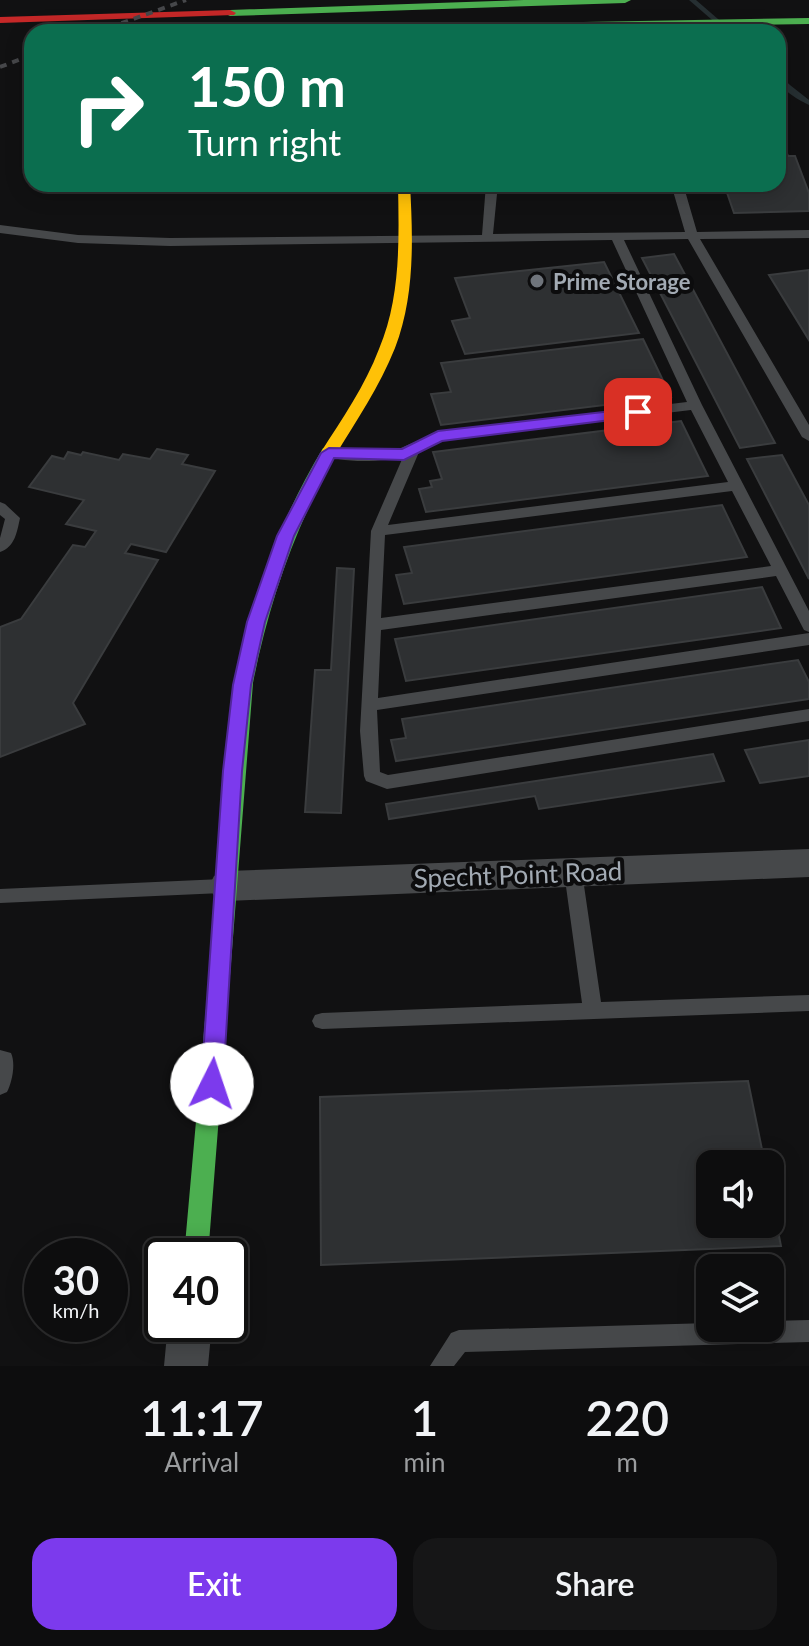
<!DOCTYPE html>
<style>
:root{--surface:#0d0d0e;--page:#161617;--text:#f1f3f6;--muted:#9a9c9e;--line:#2d2d2e;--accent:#7c3aed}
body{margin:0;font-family:Lato,sans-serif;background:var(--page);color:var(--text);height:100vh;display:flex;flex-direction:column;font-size:30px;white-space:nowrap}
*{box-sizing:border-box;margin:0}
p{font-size:26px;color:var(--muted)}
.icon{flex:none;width:44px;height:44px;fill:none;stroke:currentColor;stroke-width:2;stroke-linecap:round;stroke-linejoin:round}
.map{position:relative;height:1366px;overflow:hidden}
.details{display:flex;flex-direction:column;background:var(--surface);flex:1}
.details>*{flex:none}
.banner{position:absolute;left:24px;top:24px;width:762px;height:168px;border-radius:24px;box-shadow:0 4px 20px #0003,0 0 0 2px var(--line);background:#0b6e4f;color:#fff;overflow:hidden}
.controls{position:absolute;left:696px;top:1150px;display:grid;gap:16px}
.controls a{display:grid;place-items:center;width:88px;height:88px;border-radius:16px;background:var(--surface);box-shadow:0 4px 20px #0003,0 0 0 2px var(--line);font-size:40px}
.speed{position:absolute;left:24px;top:1238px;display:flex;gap:16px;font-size:40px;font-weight:700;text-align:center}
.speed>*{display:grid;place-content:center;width:104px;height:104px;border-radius:50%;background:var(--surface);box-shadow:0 4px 20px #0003,0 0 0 2px var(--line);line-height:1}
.speed small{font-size:20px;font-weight:400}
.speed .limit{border:4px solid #111;border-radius:12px;background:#fff;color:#111}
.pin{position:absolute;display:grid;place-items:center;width:68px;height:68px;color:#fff;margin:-34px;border-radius:16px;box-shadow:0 4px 12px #0006}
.me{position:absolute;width:88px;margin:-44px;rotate:4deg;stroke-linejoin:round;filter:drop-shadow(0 0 6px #0008)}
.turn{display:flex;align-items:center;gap:28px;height:168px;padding:0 32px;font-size:36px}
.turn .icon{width:104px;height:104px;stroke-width:2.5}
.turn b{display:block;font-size:56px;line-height:68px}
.eta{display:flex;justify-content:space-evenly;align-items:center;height:136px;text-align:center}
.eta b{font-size:48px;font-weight:600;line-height:56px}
.primary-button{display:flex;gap:16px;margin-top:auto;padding:16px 32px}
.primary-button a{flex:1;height:92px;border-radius:24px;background:var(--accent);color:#fff;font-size:32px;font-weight:600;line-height:92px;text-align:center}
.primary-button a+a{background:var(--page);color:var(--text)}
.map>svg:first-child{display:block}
</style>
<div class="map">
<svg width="809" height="1366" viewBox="0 0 809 1366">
<rect width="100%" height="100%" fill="#111112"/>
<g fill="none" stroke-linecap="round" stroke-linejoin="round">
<path fill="#262f32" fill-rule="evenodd" d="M689,0H696L733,32H726Z
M778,74L790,85L809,100V105C797,99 778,89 778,74Z"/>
</g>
<path fill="#2e3032" stroke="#3a3c3e" stroke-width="2" d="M778,139H781L788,156H795L809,193V211L734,213L724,184H778Z
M674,254L775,443L740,448L642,258Z
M604,262L639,333L465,354L452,321L470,318L455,278Z
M809,270V340L769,275Z
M643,339L671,397L441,425L431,394L451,392L441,363Z
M681,421L708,476L426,512L419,489L432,487L430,481L442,479L433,452Z
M157,449L188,455L182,464L215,471L166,552L131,544L125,553L158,560L73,703L85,724L0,757V627L21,619L73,545L85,547L96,531L66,524L84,500L29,487L52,456L64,459L68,452L81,455L83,452L119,460L123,454L150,459Z
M782,455L809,505V579L747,459Z
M722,505L747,557L404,604L396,575L412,573L404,547Z
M337,568L354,569L341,813L305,812L315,670H331Z
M762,587L781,628L406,681L395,639Z
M798,660L809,682V699L396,761L391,740L406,738L402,719Z
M809,740V776L760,783L745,750Z
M713,754L724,781L539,809L535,796L389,819L386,804Z
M748,1081L765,1164H710V1224H770V1191L781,1246L321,1265L320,1097Z"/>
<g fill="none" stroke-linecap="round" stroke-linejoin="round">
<path fill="#46484a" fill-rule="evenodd" d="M486,184H498L493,234L685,232L671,184H683L697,232L809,230V238L700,239L809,425V441L802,437L688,239L624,240L702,405L809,611V632L804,630L776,576L381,630L378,698L809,633V645L377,710L380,772L388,775L809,709V721L387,789L366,781L364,776L360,731L371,531L403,457C384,462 336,464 322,453L329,448L373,452L396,450L438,432L687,402L612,240L170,246L78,243L0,233V225L78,235L170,238L482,235ZM691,410L728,482L388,525L419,452L441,440ZM732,491L771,566L381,618L385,535Z
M0,502L5,504L20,518C17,532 15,547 0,552V538L5,519L0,515Z
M573,865L579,867L582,872L601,1002L809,995V1011L322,1029L315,1027L312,1021L315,1015L322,1013L582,1003L564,872L567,867Z
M222,879L228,881L231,886L228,891L222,893L0,903V889Z
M0,1050L11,1053C16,1064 12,1082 7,1092L0,1095Z
M809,1320V1342L465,1352L454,1366H430L451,1333L459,1330L710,1323V1328H770V1321Z"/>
<path fill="#46484a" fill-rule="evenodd" d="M395,22L402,24L406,32H386L388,24Z
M809,849V877L227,901L214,896L209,886L214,876L227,871Z
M168,1324H212L208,1366H164Z"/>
<path fill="#4caf50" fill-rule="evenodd" d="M524,0H631L625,3L230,16L224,13L230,10Z
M809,18V24L583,28L577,25L583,22Z
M329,447L337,452C296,525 269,601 253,683L208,1256H184L235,683C251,600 279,521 323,448Z"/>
<path fill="#ffc107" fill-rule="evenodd" d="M398,184H410C413,239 415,296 395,348C380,386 356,421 335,456L329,457L321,452C342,419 365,386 379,349C401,297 399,240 398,184Z"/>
<path fill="#c62828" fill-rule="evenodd" d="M230,10L236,13L234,15L0,23V17Z"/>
<path stroke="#46474a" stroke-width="4" stroke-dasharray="7 6" stroke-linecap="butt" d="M97,32L186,0
M0,67L32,55"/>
</g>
<path fill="#7c3aed" stroke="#51269a" stroke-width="2" d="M638,408L643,409V416L442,441L404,460L334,458L294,536L265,622L251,685L242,771L223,1084L220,1092L212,1095L204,1092L201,1084L223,771L233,685L247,622L277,536L321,453L329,448L402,449L438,431Z"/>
<circle fill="#6f747b" stroke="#0c0c0d" stroke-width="3" cx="537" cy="281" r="8"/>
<g text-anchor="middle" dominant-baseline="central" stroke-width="8" stroke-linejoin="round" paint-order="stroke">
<g font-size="22" font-weight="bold" fill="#a2aab3" stroke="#0c0c0d" text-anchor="start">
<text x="553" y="281">Prime Storage</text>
</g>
<g font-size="26" fill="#a2aab3" stroke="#0c0c0d">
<text transform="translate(518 874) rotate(-2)">Specht Point Road</text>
</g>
</g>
</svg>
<div class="controls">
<a><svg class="icon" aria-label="sound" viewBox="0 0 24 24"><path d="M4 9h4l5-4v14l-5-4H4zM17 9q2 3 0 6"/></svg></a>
<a><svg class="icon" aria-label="layers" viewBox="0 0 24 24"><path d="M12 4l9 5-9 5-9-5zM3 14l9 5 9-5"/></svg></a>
</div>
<div class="speed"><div>30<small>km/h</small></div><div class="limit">40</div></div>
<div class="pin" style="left:638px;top:412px;background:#d93025"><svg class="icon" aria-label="arrive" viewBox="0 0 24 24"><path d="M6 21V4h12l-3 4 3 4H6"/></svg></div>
<svg class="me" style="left:212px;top:1084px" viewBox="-20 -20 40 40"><circle r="19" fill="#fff"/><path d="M0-13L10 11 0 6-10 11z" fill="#7c3aed"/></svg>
<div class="banner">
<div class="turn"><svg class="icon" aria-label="right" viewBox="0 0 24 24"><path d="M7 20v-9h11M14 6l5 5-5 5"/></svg><div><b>150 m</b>Turn right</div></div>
</div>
</div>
<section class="details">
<div class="eta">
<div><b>11:17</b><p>Arrival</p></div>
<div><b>1</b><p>min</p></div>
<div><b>220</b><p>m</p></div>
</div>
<div class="primary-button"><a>Exit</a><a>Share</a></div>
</section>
